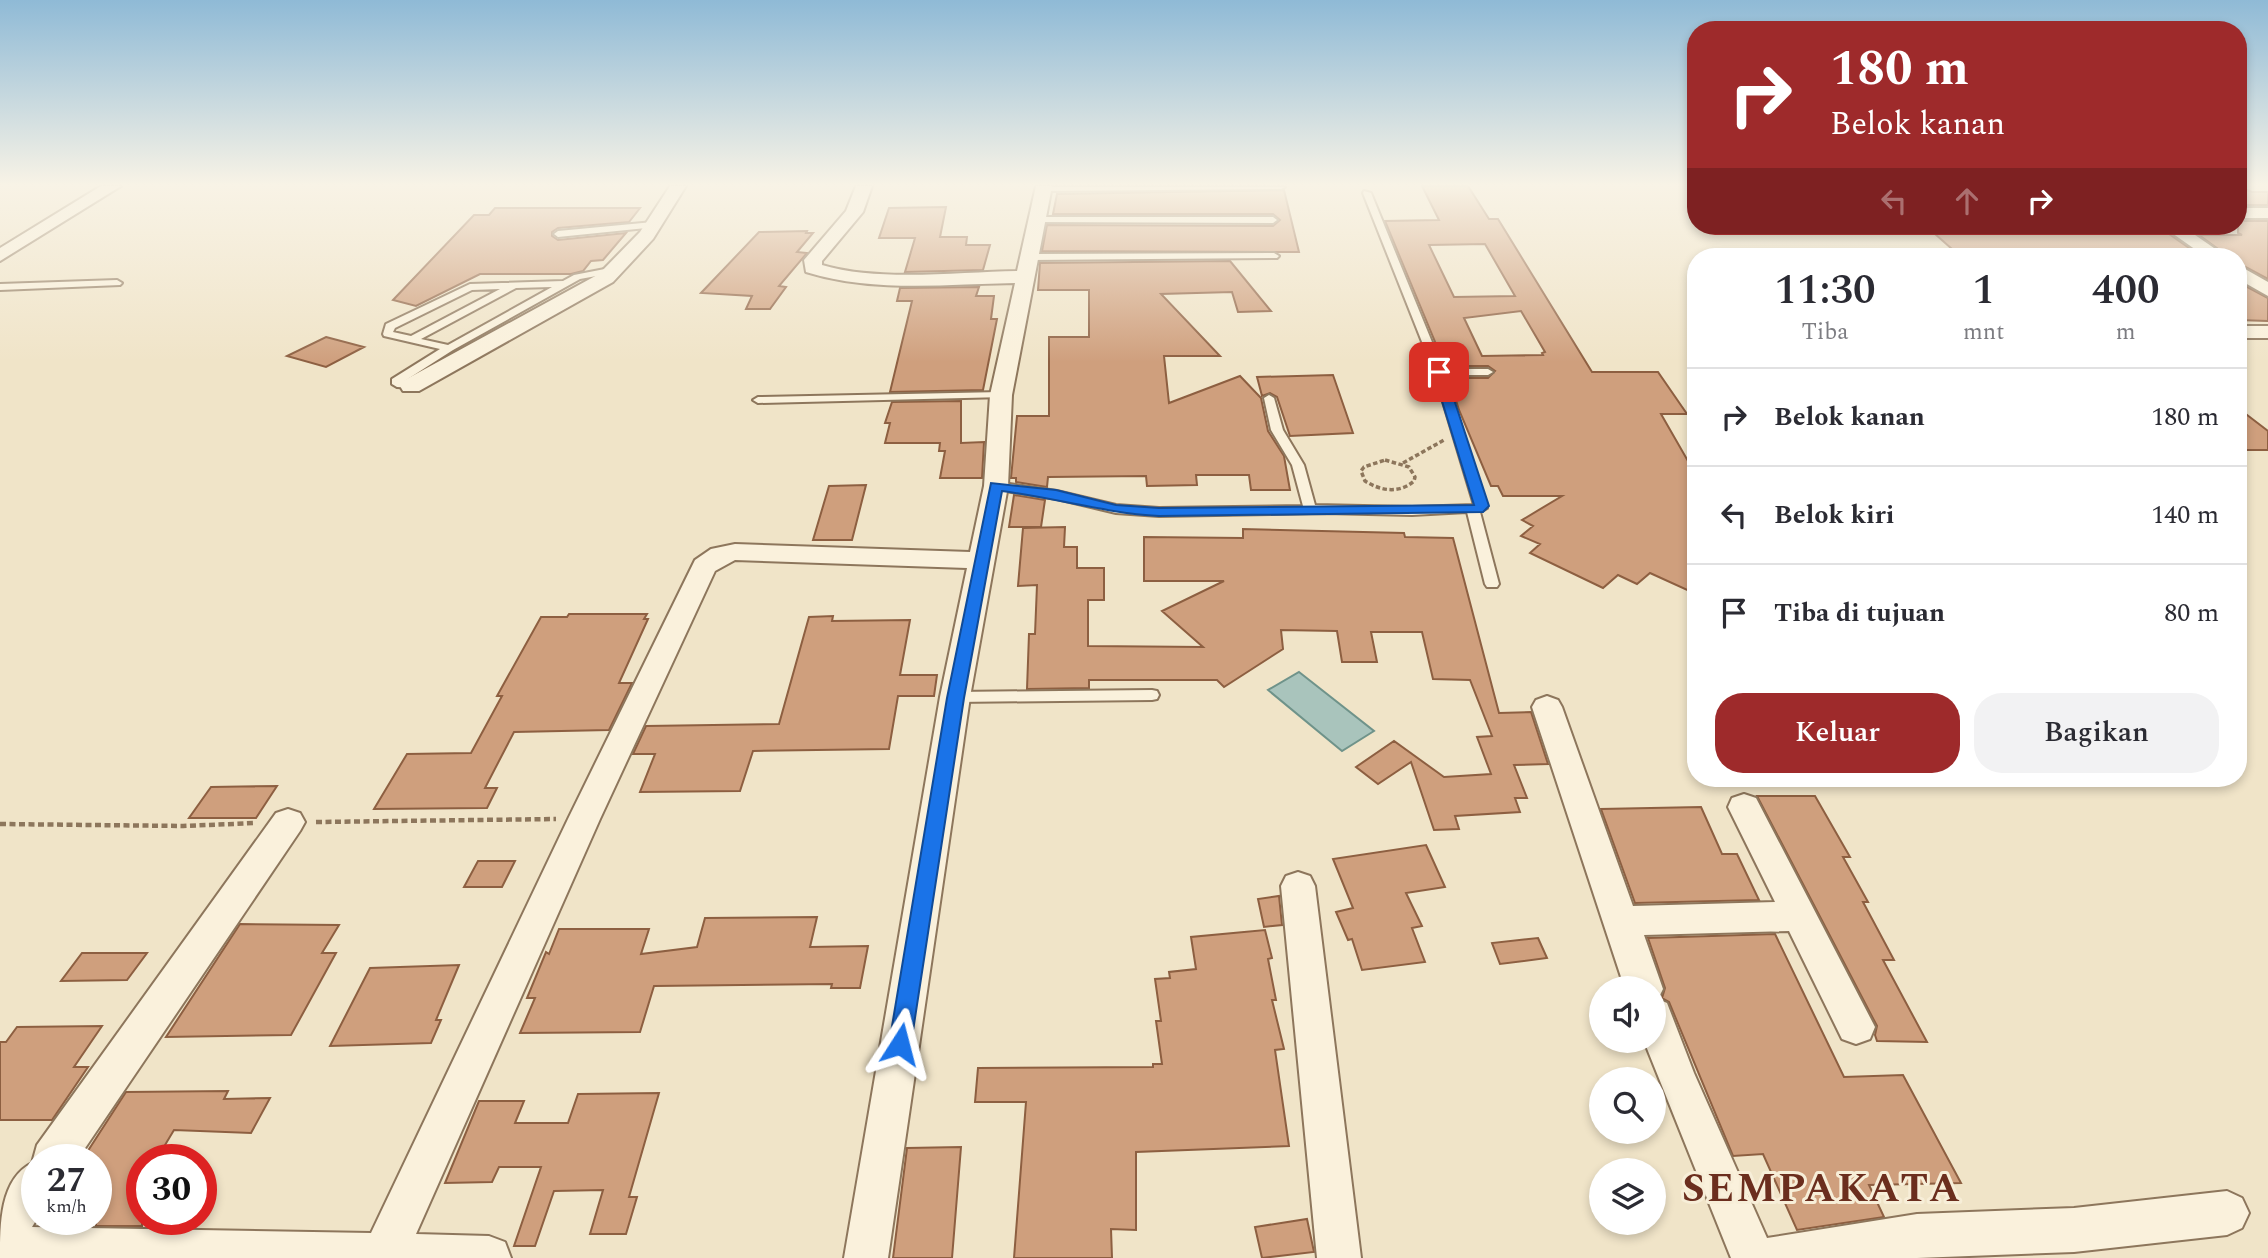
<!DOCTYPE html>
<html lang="id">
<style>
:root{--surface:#fff;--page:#f2f2f3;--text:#2b2b33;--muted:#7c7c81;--line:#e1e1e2;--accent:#9e2a2b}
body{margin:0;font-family:Spectral,serif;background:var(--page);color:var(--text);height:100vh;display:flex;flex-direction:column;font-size:26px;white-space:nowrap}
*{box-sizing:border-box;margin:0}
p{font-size:23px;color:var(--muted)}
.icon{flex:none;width:38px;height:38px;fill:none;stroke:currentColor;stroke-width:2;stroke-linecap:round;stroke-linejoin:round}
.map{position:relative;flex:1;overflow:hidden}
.panel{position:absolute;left:1687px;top:248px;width:560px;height:539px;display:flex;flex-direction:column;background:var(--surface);border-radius:28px;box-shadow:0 4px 10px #0003}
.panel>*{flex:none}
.top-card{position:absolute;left:1687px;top:21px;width:560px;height:214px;border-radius:28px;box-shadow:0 4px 10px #0003;background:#9e2a2b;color:#fff;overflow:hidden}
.controls{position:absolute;left:1589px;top:976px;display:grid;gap:14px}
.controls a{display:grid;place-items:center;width:77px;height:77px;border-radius:50%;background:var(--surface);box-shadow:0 4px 10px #0003;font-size:35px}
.speed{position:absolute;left:21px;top:1144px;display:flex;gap:14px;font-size:35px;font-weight:700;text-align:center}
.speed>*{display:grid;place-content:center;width:91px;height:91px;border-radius:50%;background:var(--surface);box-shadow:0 4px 10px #0003;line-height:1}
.speed small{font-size:18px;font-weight:400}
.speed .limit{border:10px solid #d22;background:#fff;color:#111}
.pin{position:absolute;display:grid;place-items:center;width:60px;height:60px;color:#fff;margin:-30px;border-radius:14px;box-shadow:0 4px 10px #0006}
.me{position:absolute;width:77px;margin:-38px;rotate:9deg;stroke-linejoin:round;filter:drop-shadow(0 0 5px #0008)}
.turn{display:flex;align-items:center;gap:24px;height:147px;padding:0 28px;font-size:32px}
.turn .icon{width:91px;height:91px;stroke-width:2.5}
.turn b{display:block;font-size:49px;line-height:60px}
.lanes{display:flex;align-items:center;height:66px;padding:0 28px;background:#0003;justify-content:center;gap:35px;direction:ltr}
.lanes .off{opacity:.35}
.eta{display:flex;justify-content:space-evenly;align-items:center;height:119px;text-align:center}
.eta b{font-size:42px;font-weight:600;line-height:49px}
.primary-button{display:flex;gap:14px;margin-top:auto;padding:14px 28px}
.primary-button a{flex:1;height:80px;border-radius:28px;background:var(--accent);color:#fff;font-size:28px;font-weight:600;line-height:80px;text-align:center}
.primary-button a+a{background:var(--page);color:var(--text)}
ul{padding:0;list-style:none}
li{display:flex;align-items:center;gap:21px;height:98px;padding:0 28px;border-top:2px solid var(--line)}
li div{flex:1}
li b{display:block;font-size:26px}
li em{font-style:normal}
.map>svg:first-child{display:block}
</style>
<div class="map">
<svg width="2268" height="1258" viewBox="0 0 2268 1258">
<rect width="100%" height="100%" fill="#f0e4c8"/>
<path fill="#a9c4bc" stroke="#6f938a" stroke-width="2" d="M1299,672L1374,731L1342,751L1268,690Z"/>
<path fill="#cf9f7d" stroke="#8d5f41" stroke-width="2" fill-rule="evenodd" d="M1422,186H1468L1489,219H1498L1592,372H1658L1687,414H1661L1696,475V594L1650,573L1637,584L1618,575L1603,588L1530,553L1540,544L1521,536L1533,526L1522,520L1562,496H1503L1498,486H1491L1459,410L1449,378H1488L1495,371L1488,366H1445L1385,221L1439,220ZM1485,244L1515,296L1454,297L1429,245ZM1521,311L1545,352L1542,353L1543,355L1482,356L1464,318Z
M2238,186L2252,192H2268V205H2238Z
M1284,190L1299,252L1042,251L1047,225L1273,226L1280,220L1273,214H1053L1057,194Z
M946,207L940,237H967L966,245H990L983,270L905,272L915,238H879L889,208Z
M495,208H640L629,222L558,228L552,232V236L558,240L626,233L603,260L591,261L583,271L571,274H480L416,306L393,300L474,215H489Z
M2238,221H2268V279L2238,263V257H2229L2199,235H2242L2238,233Z
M1926,226H2139L2152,234H2169L2202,257H1961Z
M807,231L806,233H813L797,252L807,253L779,286L786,287L770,309H746L752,296L701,293L759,232Z
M1230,261L1271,311L1238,312L1232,292L1161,294L1220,356H1164L1169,403L1240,376L1261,398L1268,431L1284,456L1290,490H1251L1249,475H1196L1197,485L1147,486L1146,476L1048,477L1047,487L1016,482V478H1011L1017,416H1049V337H1089V290H1038L1040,263Z
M2238,282L2268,298V321L2238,320Z
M979,287L976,296H994L991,319H997L983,390L890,392L912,301H897L900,288Z
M326,337L364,347L326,367L287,356Z
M1333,375L1353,433L1290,436L1277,397L1270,393L1262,396L1257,377Z
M961,401V443L984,442L982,478H940L945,451H939L940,443H885L890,423H885L892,402Z
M2238,408L2268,431V450H2238Z
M866,485L852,540H813L829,486Z
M1014,495L1045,500L1041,527H1009Z
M1065,527L1064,547H1077V568H1104V600H1088V646L1203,647L1162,611L1224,581H1144V537L1243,538V529L1404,533L1405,537L1453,538L1499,713L1531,712L1548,764L1514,765L1527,798H1515L1520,812L1455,816L1459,829L1434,830L1411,762L1378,784L1356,767L1394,741L1444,777L1491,774L1477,737L1492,736L1470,680L1433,679L1422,632H1371L1377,662H1342L1337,631L1281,630L1283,649L1224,687L1217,680H1089V688L1027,689L1029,634H1035L1037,585L1018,586L1023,528Z
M569,614H647L644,619H648L619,683H632L609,730L514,732L485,788H497L487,808L374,809L407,754L471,753L502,696H497L541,617H567Z
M833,616L832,621L910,620L900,675H937L934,696H898L889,749L753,751L740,791L640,792L655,754H633L646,726L779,724L809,617Z
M277,786L256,818H189L211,787Z
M1757,796H1815L1850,857H1843L1868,902H1863L1894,960H1883L1927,1042L1877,1041L1875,1035L1877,1026Z
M1701,807L1722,854H1737L1759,900L1635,903L1601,809Z
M1426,845L1445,887L1406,893L1422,926L1412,928L1425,962L1362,970L1352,939L1348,940L1336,912L1353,908L1333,859Z
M478,861H515L502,887H464Z
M1279,896L1282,925L1264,927L1258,899Z
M817,917L810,947L868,946L860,988H831L832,984L654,986L640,1032L520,1033L535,998H527L546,952L549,954L559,929H649L641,954L697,947L705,918Z
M240,924L339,925L322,953H336L291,1035L166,1037Z
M1265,930L1272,958L1268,959L1276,1000H1272L1284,1049L1275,1050L1289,1146L1136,1152V1230L1111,1229L1112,1258H1014L1026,1102H975L978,1068L1153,1067V1064H1162L1156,1021H1161L1155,979L1170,978L1169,972L1196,969L1191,937Z
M1775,934L1844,1077L1903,1075L1961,1183L1869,1185L1884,1217L1797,1230L1763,1154L1733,1156L1669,1002L1662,998L1665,988L1648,938Z
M1538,938L1547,958L1500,964L1492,943Z
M82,953H147L127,980L61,981Z
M459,965L436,1020H441L431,1043L330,1046L370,968Z
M102,1026L74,1067H88L52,1120H0V1042H6L17,1027Z
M228,1091L224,1099L270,1098L251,1133L174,1130L156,1160H142V1226H96V1160H82L126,1092Z
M659,1093L629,1197H637L626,1234H590L603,1190L554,1191L535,1246H514L541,1167H499L492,1182L445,1183L479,1101H524L515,1123H568L578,1094Z
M961,1147L952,1258H893L907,1148Z
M1307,1219L1314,1252L1262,1258L1255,1227Z"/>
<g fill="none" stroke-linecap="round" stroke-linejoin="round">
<defs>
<path id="lane" d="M1040,187H1285L1281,189L1043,191L1039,189Z
M1364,191L1371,193L1443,369H1488L1493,372L1488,375H1445L1487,508L1480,512L1499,584L1497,587H1487L1485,584L1467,512L1412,515L1325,513L1159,516L1116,513L1057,499L992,489L990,486L992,483L996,482L1057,491L1116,505L1159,508L1303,506L1292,465L1271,430L1264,398L1269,395L1274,398L1283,430L1304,465L1315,505L1412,507L1474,505L1434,372L1363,193Z
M1038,217H1273L1277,220L1273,223L1035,222V218Z
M653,222L656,223V227L558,237L554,234L558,231Z
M1274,253L1279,256L1277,258L1030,260L1025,257L1030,254Z
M615,267L620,270L618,272L580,279L453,350L403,382L415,384V388L397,387L392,384V379L440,349L384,336L383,334L386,324L470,284L563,281L574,275ZM552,287L448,345L421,339L516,288ZM500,289L411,336L393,332L395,328L472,290Z
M117,280L122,283L120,285L0,290V284Z
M1001,392L1006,395L1005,397L758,403L753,400L758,397Z
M1152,690L1157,691L1159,695L1157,699L1152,700L955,702L950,701L948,697L950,693L955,692Z"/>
<path id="street" d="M101,186H121L0,261V248Z
M670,186H686L653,239L613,282L419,391H403L400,386L403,381L599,274L640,232Z
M856,186H872L863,212L822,261V265C877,282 959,272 1017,271L1036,186H1052L1012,395L1008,486L970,697L888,1258H844L940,697L967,568L735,560L715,571L600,819L416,1234L489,1236L505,1242L511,1258H0C0,1224 0,1179 32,1163L37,1145L276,813L288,809L300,813L305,822L300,831L77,1160H37V1219L32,1227L371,1233L568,819L695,560L711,549L735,544L970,552L984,486L990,395L1015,283C946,284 873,293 806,272L804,260L846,211Z
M2238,208H2268V218H2238Z
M2162,226H2182L2227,257H2206Z
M2238,265L2268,282V296L2238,279Z
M2238,326H2268V338H2238Z
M1547,696L1558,700L1562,707L1633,906L1775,902L1728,807L1732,798L1744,794L1756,798L1875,1027L1870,1039L1856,1044L1842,1039L1789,931L1644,935L1663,989L1658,999L1667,1003L1694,1073L1767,1238L1917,1214L2074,1208L2227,1191L2242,1198L2249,1213L2242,1228L2227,1235L2074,1252L1917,1258H1731L1644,1041H1654V989H1625L1532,707L1536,700Z
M1298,872L1310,876L1315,886L1361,1258H1317L1281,886L1286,876Z"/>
</defs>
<use href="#lane" stroke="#8d765c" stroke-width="4"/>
<use href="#street" stroke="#8d765c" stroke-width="4"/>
<path stroke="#8d765c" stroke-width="3.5" stroke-dasharray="4.5 2.5" stroke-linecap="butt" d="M1385,460L1409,467L1415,477L1414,481C1399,494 1381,491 1365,481L1361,471L1364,467Z
M1403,463L1444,440"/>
<path stroke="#8d765c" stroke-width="4.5" stroke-dasharray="6 3.5" stroke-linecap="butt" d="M316,822L556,819
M0,824L183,826L255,823"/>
<use href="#lane" fill="#faf1dc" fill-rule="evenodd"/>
<use href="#street" fill="#faf1dc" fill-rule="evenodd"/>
</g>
<linearGradient id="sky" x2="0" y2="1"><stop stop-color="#8fbad6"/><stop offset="0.51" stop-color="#f8f3e6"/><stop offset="1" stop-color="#f8f3e6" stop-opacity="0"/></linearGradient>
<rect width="2268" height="362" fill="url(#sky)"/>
<path fill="#1a73e8" stroke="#114b97" stroke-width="2" d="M1439,369L1445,372L1489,506L1483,512L1159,516C1106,513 1055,498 1002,491L964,698L911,1044L907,1052L900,1054L892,1052L889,1044L947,698L991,483L1056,490L1116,505L1159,508L1474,505L1433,372Z"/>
<g text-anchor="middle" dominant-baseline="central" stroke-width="6" stroke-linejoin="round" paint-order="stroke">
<g font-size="40" font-weight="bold" letter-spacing="2" fill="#6b2e1e" stroke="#f7eed8">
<text x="1822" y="1189">SEMPAKATA</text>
</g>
</g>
</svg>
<div class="controls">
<a><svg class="icon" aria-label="sound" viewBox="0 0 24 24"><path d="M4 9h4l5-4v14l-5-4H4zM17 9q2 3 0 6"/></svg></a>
<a><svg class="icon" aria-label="search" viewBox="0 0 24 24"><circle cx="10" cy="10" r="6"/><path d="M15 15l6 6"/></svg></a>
<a><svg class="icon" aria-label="layers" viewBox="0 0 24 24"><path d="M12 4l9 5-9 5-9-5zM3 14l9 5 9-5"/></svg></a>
</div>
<div class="speed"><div>27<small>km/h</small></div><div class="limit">30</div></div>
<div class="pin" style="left:1439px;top:372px;background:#d93025"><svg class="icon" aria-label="arrive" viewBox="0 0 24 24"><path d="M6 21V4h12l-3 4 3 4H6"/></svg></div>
<svg class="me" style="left:900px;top:1044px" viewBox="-20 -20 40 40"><path d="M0-17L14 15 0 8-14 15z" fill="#1a73e8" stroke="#fff" stroke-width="4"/></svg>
<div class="top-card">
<div class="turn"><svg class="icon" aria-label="right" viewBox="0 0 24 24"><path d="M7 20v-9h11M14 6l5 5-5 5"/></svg><div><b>180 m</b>Belok kanan</div></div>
<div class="lanes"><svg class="icon off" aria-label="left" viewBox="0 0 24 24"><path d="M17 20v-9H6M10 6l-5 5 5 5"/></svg><svg class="icon off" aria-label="ahead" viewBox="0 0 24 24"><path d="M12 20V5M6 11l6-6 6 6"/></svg><svg class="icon" aria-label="right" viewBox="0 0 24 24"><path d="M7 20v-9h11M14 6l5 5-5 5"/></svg></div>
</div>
<section class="panel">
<div class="eta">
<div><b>11:30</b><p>Tiba</p></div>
<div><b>1</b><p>mnt</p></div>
<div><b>400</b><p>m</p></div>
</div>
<ul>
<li><svg class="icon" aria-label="right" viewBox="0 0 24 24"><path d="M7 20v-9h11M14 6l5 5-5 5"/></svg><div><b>Belok kanan</b></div><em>180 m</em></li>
<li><svg class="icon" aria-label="left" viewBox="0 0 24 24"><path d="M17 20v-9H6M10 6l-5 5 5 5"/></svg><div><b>Belok kiri</b></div><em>140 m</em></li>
<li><svg class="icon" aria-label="arrive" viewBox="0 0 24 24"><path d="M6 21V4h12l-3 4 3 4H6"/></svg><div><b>Tiba di tujuan</b></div><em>80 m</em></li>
</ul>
<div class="primary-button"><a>Keluar</a><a>Bagikan</a></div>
</section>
</div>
